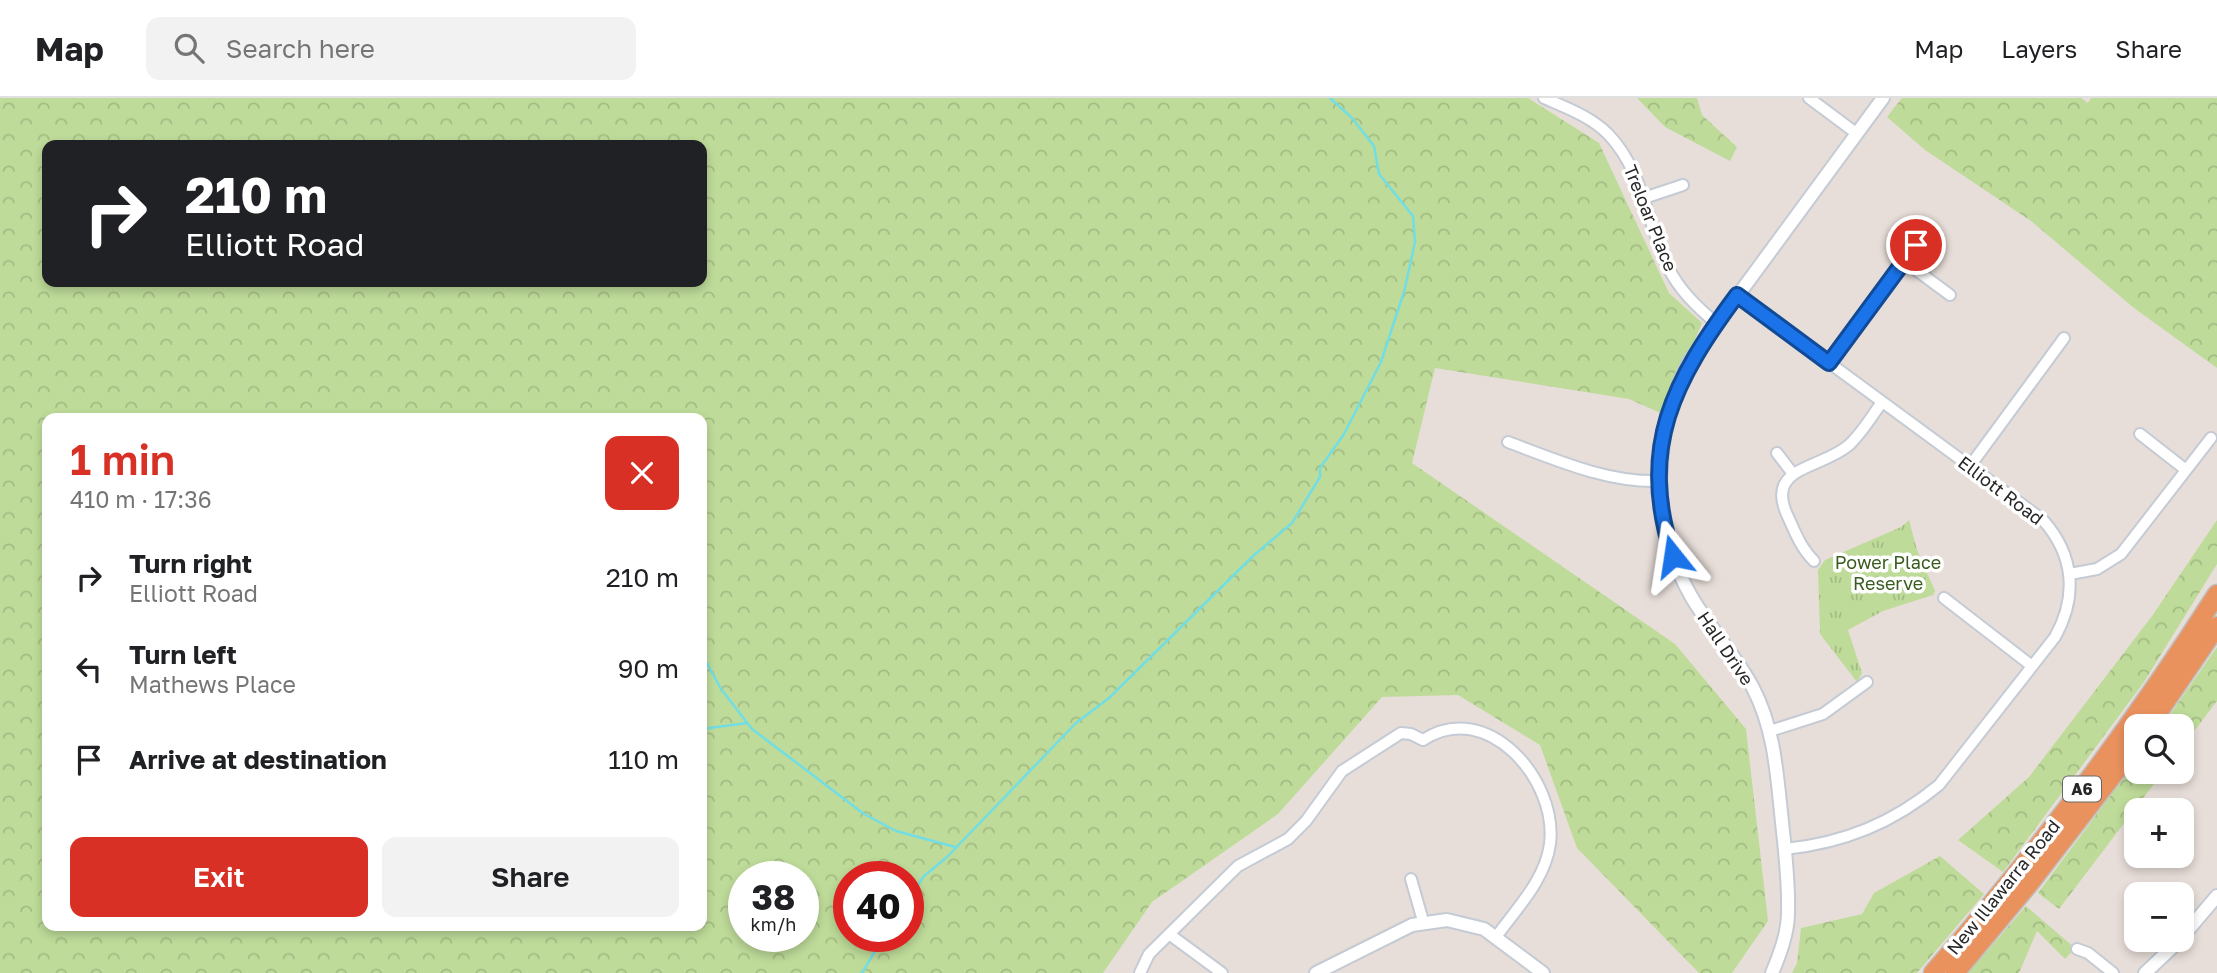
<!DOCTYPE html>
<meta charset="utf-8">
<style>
:root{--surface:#fff;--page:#f2f2f2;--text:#202124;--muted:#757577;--line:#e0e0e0;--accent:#d93025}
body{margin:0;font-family:"Golos Text",sans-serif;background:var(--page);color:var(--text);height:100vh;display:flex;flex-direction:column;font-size:26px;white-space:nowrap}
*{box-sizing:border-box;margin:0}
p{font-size:23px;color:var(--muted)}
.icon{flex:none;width:38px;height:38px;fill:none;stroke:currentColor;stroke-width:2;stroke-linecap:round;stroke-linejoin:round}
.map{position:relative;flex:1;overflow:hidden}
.drawer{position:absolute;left:42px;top:315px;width:665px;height:518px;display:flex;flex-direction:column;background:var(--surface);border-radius:14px;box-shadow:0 4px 10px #0003}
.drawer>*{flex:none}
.guide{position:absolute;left:42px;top:42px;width:665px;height:147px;border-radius:14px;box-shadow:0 4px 10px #0003;background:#202124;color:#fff;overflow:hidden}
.controls{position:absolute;left:2124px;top:616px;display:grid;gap:14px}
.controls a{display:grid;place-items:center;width:70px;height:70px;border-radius:14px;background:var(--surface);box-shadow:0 4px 10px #0003;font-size:35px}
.speed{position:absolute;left:728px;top:763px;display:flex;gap:14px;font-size:35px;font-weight:700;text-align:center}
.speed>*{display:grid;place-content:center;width:91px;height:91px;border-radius:50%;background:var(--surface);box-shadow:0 4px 10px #0003;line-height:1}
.speed small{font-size:18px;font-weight:400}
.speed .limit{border:10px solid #d22;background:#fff;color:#111}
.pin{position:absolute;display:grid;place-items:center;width:60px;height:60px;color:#fff;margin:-30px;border:4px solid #fff;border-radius:50%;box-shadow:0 2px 7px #0007}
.me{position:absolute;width:77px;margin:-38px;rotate:345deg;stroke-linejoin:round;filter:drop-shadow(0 0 5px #0008)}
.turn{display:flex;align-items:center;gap:24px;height:147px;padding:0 28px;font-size:32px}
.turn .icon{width:91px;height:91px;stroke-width:2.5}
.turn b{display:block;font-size:49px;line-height:60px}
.round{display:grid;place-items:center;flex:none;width:74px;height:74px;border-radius:14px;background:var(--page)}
.headline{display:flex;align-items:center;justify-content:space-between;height:119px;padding:0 28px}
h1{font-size:42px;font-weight:600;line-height:52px;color:var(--accent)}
.button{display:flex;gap:14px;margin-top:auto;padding:14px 28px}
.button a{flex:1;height:80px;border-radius:14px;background:var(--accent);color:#fff;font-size:28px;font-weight:600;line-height:80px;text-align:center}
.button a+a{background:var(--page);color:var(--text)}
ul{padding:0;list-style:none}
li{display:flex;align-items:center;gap:21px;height:91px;padding:0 28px}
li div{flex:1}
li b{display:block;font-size:26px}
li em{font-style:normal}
header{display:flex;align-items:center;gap:42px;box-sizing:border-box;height:98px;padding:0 35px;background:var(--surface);border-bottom:2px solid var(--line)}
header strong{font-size:33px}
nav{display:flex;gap:38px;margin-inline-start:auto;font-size:24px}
.search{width:490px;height:63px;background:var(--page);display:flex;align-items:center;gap:18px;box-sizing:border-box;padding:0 24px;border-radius:14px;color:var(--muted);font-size:26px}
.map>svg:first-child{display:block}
</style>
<header>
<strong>Map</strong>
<div class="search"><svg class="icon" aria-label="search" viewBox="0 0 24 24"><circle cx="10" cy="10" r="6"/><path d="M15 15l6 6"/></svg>Search here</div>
<nav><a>Map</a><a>Layers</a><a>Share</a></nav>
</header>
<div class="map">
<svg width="2217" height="875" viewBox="0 0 2217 875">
<defs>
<pattern id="forest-crowns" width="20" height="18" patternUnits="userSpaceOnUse" patternTransform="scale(1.75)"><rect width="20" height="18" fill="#bedb99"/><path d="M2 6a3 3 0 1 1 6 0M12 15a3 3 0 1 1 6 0" fill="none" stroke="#a3bc84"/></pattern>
<pattern id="park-tufts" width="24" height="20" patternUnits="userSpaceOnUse" patternTransform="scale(1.75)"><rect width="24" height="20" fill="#bedb99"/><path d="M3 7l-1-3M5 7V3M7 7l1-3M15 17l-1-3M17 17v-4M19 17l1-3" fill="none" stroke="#a3bc84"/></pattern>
</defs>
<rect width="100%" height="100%" fill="#e8ded9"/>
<path fill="url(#forest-crowns)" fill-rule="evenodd" d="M0,0H1528L1599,45L1669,195L1702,225L1663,316L1629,301L1435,270L1412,365L1675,546L1746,631L1768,823L1732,875H1699L1577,750L1540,647L1458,597L1382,599L1278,716L1152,804L1103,875H0ZM47,47H702V184H47ZM47,320H702V828H47ZM744,779H803V838H744ZM849,779H908V838H849Z
M1637,0H1697L1702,17L1737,49L1730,63L1665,29Z
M1902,0H2081L2088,5L2091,0H2217V270L2134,210L2031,123L1925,52L1887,19Z
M2217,422V466L2144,584L2003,774L1958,742L2029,679L2152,518Z
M2217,549V603L2182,649V628H2162Z
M2137,662V674H2163L2059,811L2038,795Z
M1940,758L1984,796L1917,875H1792L1797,865L1801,830L1862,816L1874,795Z
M2026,808L2075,850L2065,861L2037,833L2019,875H1968Z"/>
<path fill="url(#park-tufts)" d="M1909,422L1917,452L1935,493L1933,497L1883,513L1848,532L1862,575L1857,584L1820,536L1818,472L1825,462L1901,429Z"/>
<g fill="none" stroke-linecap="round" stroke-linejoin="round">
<path stroke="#72dee4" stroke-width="2.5" d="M702,556L721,591L752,631L864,716L896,733L955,749
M702,631L747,625
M908,802L924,778L947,759L1076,625L1109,600L1253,458L1292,425L1320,379V370L1344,336L1381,264L1404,194L1415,144L1413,118L1379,76L1374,48L1352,20L1330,0
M862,875L884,838"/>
<defs>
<path id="minor" d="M1544,0C1567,10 1592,19 1609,37C1643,73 1647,125 1668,169C1679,192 1697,209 1716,225
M1809,0L1856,35
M1644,100L1683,87
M1904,163L1950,197
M1737,197L2043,422C2074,457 2078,498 2055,539L1939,687C1893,725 1844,745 1785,751
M1829,265L1928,131
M2140,336L2186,372
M1508,344C1556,362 1608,385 1660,383
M1777,355L1793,376
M1970,368L2064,240
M1814,463C1802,451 1796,437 1789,421C1762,368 1820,372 1849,347C1862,335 1872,318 1882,304
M2070,476L2097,471L2121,456L2211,340
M1944,500L2032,568
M1770,633L1823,616L1867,584
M1411,781L1423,823
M1169,836L1222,875
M2077,851L2088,855L2113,875
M1140,875L1149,856L1238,768L1288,741L1306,723L1342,673L1401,635L1411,636L1423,642C1486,600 1558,681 1550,746C1545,782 1517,810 1496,839"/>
<path id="tertiary" d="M2182,839L2217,798
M1316,875L1412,827L1447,822L1484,831L1543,875
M1772,875C1780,856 1788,835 1788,814C1789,784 1785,753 1782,724C1777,678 1775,632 1753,590C1736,557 1709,530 1691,498C1649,425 1652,338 1689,264L1883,0
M2145,875L2180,842"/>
<path id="trunk" d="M2149,628L2217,528
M1933,875C2037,755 2132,629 2217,496
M1955,875L2029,786L2137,646"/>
</defs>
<use href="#minor" stroke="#c4cbd4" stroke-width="14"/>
<use href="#tertiary" stroke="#c4cbd4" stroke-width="16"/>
<use href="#trunk" stroke="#bebebe" stroke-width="21"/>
<use href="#minor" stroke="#fff" stroke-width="10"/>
<use href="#tertiary" stroke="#fff" stroke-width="12"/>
<use href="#trunk" stroke="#ea925e" stroke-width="18"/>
</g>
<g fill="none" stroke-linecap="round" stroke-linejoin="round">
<defs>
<path id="route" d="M1673,458C1637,350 1674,282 1737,197L1829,265L1916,147"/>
</defs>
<use href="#route" stroke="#114b97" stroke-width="18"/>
<use href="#route" stroke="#1a73e8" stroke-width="12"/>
</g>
<g text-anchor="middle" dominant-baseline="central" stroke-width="7" stroke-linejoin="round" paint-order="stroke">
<rect fill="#fff" stroke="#686868" stroke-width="2" x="2063" y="678.5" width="38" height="25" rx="5"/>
<g font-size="16" font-weight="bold" fill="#272727">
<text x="2082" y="691">A6</text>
</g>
<g font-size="18" fill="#272727" stroke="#fff">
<text transform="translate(1651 120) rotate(68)">Treloar Place</text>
<text transform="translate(2001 392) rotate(37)">Elliott Road</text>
<text transform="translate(1726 550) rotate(56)">Hall Drive</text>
<text transform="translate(2003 789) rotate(-51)">New Illawarra Road</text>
</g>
<g font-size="18" fill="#395c1e" stroke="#fff">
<text x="1888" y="464">Power Place<tspan x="1888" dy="21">Reserve</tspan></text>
</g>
</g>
</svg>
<div class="controls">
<a><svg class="icon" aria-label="search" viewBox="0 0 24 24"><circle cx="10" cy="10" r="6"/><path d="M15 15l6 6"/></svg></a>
<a>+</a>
<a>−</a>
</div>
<div class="speed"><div>38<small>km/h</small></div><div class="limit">40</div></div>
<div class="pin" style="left:1916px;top:147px;background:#d93025"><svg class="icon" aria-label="arrive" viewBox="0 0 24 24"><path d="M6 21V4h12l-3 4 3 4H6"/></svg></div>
<svg class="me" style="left:1673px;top:458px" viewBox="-20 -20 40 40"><path d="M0-17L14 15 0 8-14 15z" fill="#1a73e8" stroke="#fff" stroke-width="4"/></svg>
<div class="guide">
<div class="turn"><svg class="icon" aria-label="right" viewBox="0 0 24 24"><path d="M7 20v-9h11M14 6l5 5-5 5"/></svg><div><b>210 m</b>Elliott Road</div></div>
</div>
<section class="drawer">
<div class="headline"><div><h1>1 min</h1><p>410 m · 17:36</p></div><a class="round" style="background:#d93025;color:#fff"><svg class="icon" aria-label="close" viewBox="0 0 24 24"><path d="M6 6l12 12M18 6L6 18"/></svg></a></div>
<ul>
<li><svg class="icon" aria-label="right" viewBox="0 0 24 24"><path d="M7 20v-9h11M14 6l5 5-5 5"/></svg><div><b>Turn right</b><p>Elliott Road</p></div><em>210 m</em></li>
<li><svg class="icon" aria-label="left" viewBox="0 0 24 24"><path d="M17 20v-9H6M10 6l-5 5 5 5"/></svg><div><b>Turn left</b><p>Mathews Place</p></div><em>90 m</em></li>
<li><svg class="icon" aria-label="arrive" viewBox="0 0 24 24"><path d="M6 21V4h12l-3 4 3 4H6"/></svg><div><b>Arrive at destination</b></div><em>110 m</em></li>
</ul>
<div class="button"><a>Exit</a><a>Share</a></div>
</section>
</div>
